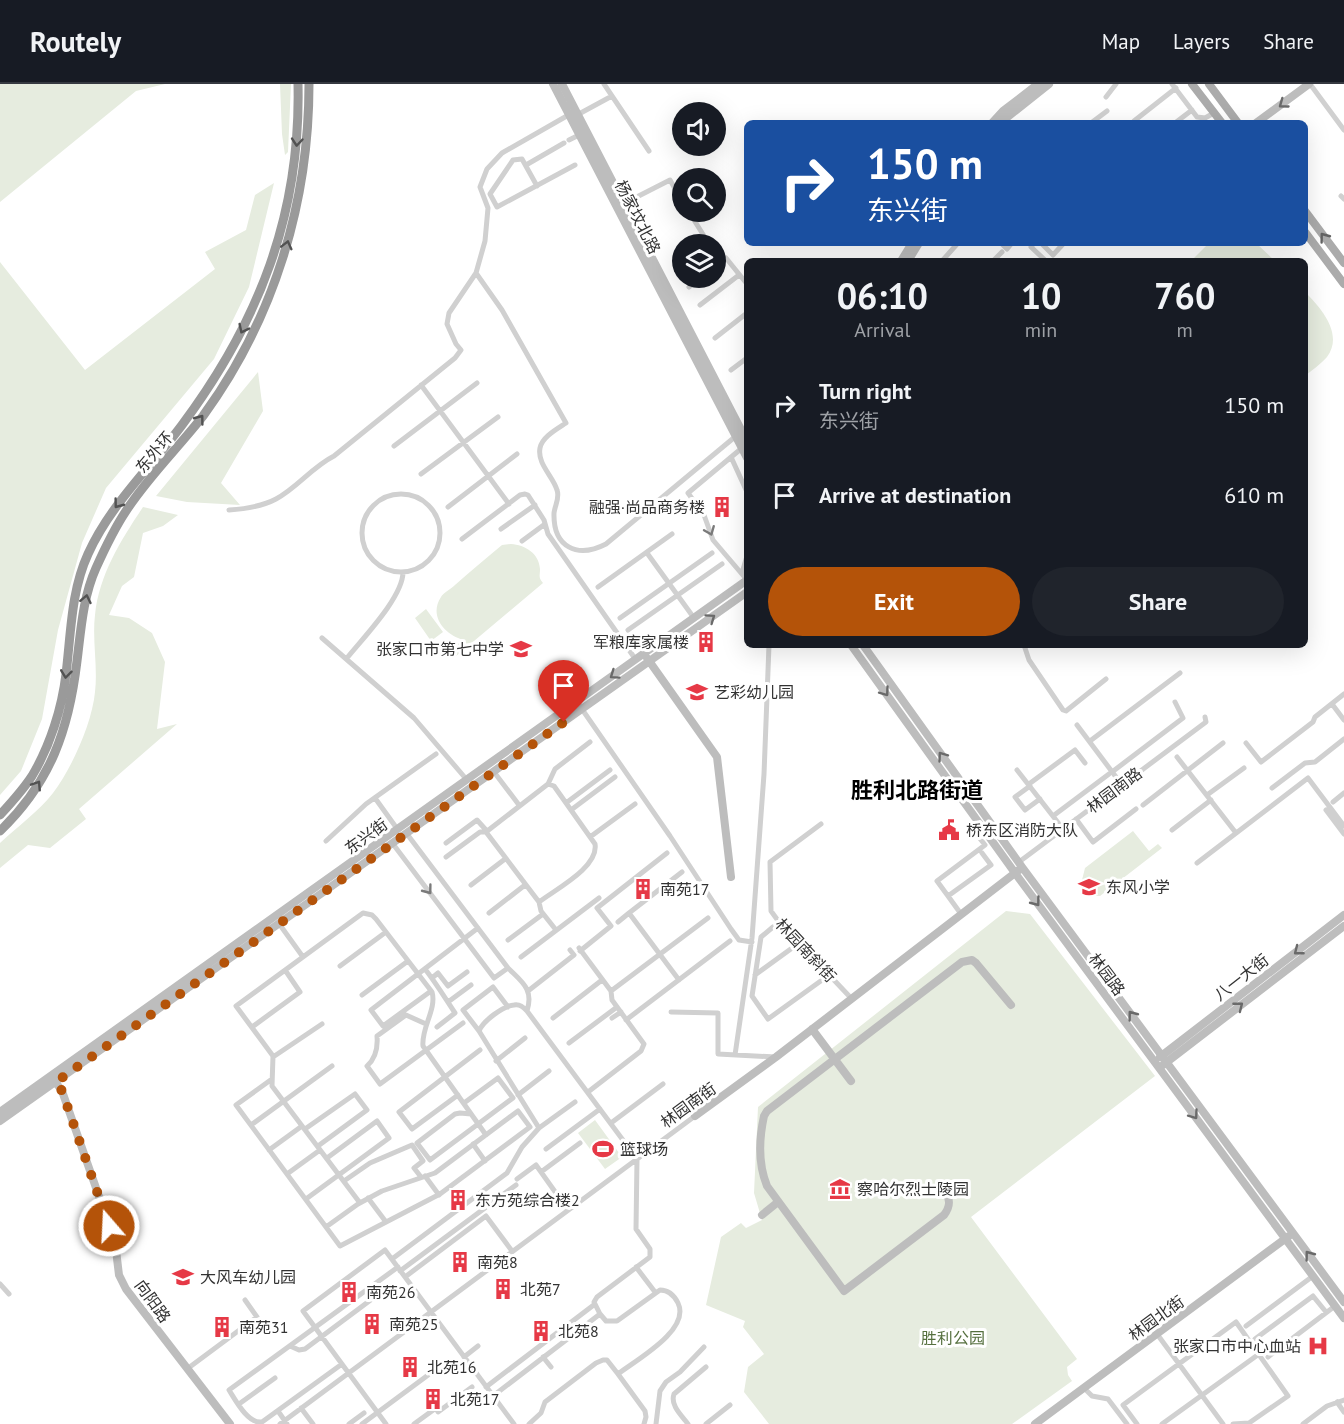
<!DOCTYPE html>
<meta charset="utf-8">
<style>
:root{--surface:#171b24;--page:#20242c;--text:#f1f3f6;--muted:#9ea1a6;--line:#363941;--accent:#b45309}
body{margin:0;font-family:"PT Sans","Noto Sans SC",sans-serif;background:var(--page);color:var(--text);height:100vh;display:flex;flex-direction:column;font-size:22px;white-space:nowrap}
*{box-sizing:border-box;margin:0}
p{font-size:20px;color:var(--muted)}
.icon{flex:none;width:33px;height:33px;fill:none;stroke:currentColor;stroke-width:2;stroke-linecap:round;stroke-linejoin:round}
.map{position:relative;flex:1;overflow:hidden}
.details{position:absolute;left:744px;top:174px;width:564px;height:390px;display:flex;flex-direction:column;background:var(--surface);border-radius:9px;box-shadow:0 6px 24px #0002}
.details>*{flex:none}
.banner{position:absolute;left:744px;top:36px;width:564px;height:126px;border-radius:9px;box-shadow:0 6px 24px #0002;background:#1a4fa0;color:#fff;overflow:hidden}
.tools{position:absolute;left:672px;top:18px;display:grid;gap:12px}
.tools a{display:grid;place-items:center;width:54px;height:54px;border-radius:50%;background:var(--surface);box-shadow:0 6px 24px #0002;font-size:30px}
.pin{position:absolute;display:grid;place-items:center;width:51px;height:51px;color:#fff;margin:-62px -26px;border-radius:50% 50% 50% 0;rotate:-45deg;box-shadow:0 0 6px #0007}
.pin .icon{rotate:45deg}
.me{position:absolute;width:66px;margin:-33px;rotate:341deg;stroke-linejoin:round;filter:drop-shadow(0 0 4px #0008)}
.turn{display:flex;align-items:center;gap:21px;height:126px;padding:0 24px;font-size:27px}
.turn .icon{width:78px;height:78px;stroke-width:2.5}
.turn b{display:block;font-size:42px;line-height:51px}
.eta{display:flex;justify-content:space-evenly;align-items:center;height:102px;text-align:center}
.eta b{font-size:36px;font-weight:600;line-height:42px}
.action{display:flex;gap:12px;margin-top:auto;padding:12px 24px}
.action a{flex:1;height:69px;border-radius:36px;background:var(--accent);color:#fff;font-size:24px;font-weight:600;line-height:69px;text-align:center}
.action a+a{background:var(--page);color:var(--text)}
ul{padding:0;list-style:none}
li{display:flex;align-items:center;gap:18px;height:90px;padding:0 24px}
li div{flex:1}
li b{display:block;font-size:22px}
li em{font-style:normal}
header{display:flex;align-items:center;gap:36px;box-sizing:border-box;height:84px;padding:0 30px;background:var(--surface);border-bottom:2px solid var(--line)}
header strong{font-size:28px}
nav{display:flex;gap:33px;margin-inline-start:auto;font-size:21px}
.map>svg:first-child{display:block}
</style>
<header>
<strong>Routely</strong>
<nav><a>Map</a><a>Layers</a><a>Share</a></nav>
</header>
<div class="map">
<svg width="1344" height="1340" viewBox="0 0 1344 1340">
<rect width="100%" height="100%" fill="#fff"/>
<path fill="#e6ecdf" d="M0,0H165L136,7L0,118Z
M280,0H291L288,68L285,71L282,50Z
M274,99L249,203L214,275L106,404L82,459L58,546L42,635L21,687L0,711V178L85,286L215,185L205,168L246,146L255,111Z
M1209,159H1256L1275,177H1191Z
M1305,208C1321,224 1344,250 1327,273C1321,280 1312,286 1305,292Z
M258,288L263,327L221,399L240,421L187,418L156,412Z
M143,423L178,431L163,442L143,449L134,493L122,502L109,531L129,534L152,549L165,578L157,645L177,640L79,725L86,735L50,764L28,761L0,784V759C17,743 39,727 53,709C72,684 92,639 95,608C98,583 92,556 95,531C99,491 121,456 143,423Z
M511,460C525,461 539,469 540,485C540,492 538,493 543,499L455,573L450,566L463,556C446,551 428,533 441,513C443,509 451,505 455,501C470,488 486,474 502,461Z
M426,525L443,548L431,557L415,534Z
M1133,747L1149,767L1158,760L1162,764L1100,812H1096L1082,796L1085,784Z
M1006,827L1030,830L1155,992L971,1133L1077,1275L1067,1283L1068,1291L1072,1297L1012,1340H769L744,1308L748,1283L764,1270L743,1243L745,1237L706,1221L721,1153L741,1139L746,1144L762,1136L754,1109L758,1023Z
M595,1036L622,1073L605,1085L578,1049Z"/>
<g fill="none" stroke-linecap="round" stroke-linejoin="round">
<path stroke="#d0d0d0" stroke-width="5" d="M604,0L649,67
M1172,0L1197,33L1205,34L1214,29
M1310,0L1344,46
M1106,13L1116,0
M577,31L612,12
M1134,37L1176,4
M1091,39L1107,27
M1175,39L1192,26
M569,56L581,50
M526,81L564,59
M537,102L522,75L513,76L490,110L497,123L575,81
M1341,112L1344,115
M621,121L670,96L682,117
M689,128L709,160
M1001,159L1007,165L1012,159
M1034,159L1031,163L1046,177
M1041,159L1053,171L1064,159
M942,177L958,159
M993,177L1002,168
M716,182L726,174L747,200
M476,189L502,226L566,339C557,345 542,353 540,364C537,380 553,392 557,406C560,414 555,421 554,429C553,463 577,475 606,460L736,352
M689,203L701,194
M700,221L739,191
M715,254L747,229
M731,286L747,274
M421,301L509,420
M394,362L477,299
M742,364L688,409L704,431L713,456L747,496
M731,373L747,408
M421,390L498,333
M362 449a39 39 0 1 1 78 0a39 39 0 1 1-78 0Z
M448,423L517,370
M229,426C244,425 263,422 276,415C297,404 312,383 334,372L455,274L461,266L456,260L447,240L449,229L476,189L485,157L488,124L480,103L487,85L502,69L572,29
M501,445L535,421
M462,455L520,411L525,410L528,411L544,436L548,450L636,576
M522,457L545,440
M647,469L694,534
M742,489L747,472
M598,503L672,450
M620,534L712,469
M628,546L722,480
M322,554L414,634L467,696
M1024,561L1029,576L1063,626L1066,627L1106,595
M347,574C363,554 403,513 403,488
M577,618L670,752L731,845L739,856L752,858
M1332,620L1344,636
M1077,641L1122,701
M1090,657L1180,589
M1246,659L1261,678L1313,638L1315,633L1344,610
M1177,673L1236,749
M1017,686L1063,745
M494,688L519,721
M1112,688L1183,634L1175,618
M548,700L554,702L595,760C599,783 556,805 539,818L486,748Z
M548,700L555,685L590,658
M1029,700L1075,666L1085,679
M1030,702L1015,713L1025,726L1040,715
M1272,704L1305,679L1315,678L1344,655
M1207,711L1244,684
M375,714L398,746
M1333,718L1344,709
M566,719L610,686
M1143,721L1223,659
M571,726L615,693
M1326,726L1344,750
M1053,732L1109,690
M1076,735L1093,758L1136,725
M821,740L770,778L771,827L779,838L851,914
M1172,746L1211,716
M590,753L635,720
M326,757L366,720L436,670
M446,759L477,736L486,746
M393,760L494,894L508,884L407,750
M446,773L480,748H486
M1019,778L1206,638L1205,633
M1197,779L1308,694L1344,742
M471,801L505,775
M948,812L937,797L985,761L978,752
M539,818L541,827L556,846
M489,829L525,801
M961,830L948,812L991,781L982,769
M618,838L629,829
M280,841L303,873
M773,843L761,853L752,912L768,935L829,891
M508,856L543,830
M579,864L611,907L612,916L644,960L641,967L588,1008
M580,867L611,842L597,824L667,769
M521,873L599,814
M340,882L386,848
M425,885C436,899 445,914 455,929L437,943
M755,891L799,859
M432,894L438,889L448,902L467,888
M679,896L629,829L682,788
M431,907L383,942L371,926L478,844
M528,907L574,871L570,866
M611,907L708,834
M362,911L408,877
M448,918L471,901
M671,928L718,929V970L776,973
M553,934L602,896
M612,934L621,928
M626,936L730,857
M426,940L406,931L377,952C378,964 376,974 367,982L380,1000L463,939
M252,943L300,908L285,886
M479,947L463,926L493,903L508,923
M569,959L617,923
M735,971L752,854L764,690L769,561
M273,973L322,940
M496,977L525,954
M272,995L236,1021L340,1162L440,1110L530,1043L518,1027L435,1089L382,1107L358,1120L326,1143
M458,1011L412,1045L399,1028L480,966
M518,1011L549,987
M464,1019L498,994L513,1014L430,1076L417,1059L455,1030L460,1029L471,1030
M701,1027L692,1015L710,1002L719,1014
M611,1039L663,1000
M251,1041L332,982
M539,1044L575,1018
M305,1045L355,1010L367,1026L318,1062
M473,1060L485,1077
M546,1065L600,1025
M269,1066L302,1042
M287,1090L320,1066
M425,1092L439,1111
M517,1095L536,1081L541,1088
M344,1097L370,1079L412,1061L423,1077L414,1084L421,1093
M368,1114L386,1138
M306,1115L389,1054L377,1037L327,1074
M360,1119L272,1002L273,972L236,922L363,829L372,831L376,835L432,908C437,925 421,944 423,962L486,1051
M568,1126L541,1088L580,1059
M392,1175L507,1089L522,1063L539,1044L479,947C483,937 503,922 514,921C520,920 523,923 527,927
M636,1183L655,1208
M400,1187L516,1101
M405,1193L486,1132L512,1167
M0,1200L9,1210
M600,1230L606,1237H617L660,1206C668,1206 674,1211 678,1219C691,1246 636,1276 618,1290L645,1327L646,1333L644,1340
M1246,1242L1313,1192
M1157,1250L1223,1340
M1255,1255L1313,1212L1326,1228
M290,1262L299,1266L305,1265L384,1206
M464,1273L478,1262
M543,1273L551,1283
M1268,1273L1335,1222
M342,1280L262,1338C248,1340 236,1317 229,1306L398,1183
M187,1285L257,1233L245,1216
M486,1303L595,1220
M1084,1304L1092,1312L1108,1315L1127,1340
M493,1312L600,1230L594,1218L597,1213L650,1173V1165L636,1145L637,1075L527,927C534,905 522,898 508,884
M1337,1318L1344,1328
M239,1320L275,1294
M301,1324L313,1340
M278,1327L287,1340
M280,1340L695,1032
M349,1340L364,1329
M362,1340L443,1280
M386,1340L303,1227L385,1166L514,1340
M414,1340L436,1324L438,1328L472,1303
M529,1340L541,1329L545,1318L596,1279L603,1276H607L618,1290
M656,1340L660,1307L666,1298L680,1288L704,1263
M688,1340C681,1331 670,1321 674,1310L706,1283
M706,1340L730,1321
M1137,1340L1123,1321L1236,1238L1288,1312L1249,1339L1233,1340
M1162,1340L1259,1270
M1303,1340L1327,1322L1344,1316"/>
<path stroke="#bdbdbd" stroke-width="8" d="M553,0L747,374
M562,0L747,357
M992,39L1003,27L1038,0
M1000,39L1049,0
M1256,39L1309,0
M901,177L912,159
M908,177L919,159
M851,561L1015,789L1344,1234
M863,561L1022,783L1344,1218
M647,574L717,673L731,793
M812,945L851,997
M1160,973L1344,831
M1163,981L1344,842
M54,996L62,1007L115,1158L119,1191L126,1205L230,1340
M0,1028L747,496
M695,1032L776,973L1019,786
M0,1037L747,508
M945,1108C951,1116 950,1123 944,1131L844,1207L767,1102C758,1080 759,1055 764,1032L767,1027L962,878L972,876L976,879L1011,921
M762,1131L778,1118
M1035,1340L1289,1152"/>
<path stroke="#ababab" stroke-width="8" d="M1192,0L1222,39
M1209,0L1238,39
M1305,127L1344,179
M1305,148L1344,200"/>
<path stroke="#9a9a9a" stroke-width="9" d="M0,731C11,719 23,706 32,692C50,662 62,624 66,590C71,549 71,507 88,470C110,421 150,384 182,341C259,238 301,130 298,0
M0,747C51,698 69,645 77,577C81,545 83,513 96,484C105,464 114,445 126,427C148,393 178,364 203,332C274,235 309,119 309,0"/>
</g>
<defs><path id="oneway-chevron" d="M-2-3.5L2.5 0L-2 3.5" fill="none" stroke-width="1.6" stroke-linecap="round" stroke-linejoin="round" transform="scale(1.5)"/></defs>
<g stroke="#6a6a6a">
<use href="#oneway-chevron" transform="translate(1283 20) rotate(144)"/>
<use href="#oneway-chevron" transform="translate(711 534) rotate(-35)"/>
<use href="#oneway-chevron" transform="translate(614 591) rotate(145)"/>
<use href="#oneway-chevron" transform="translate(885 608) rotate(54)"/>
<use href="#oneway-chevron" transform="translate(942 672) rotate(-126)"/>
<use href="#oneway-chevron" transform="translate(1036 818) rotate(53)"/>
<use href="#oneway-chevron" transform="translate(1298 867) rotate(142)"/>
<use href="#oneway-chevron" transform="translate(1239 922) rotate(-38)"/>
<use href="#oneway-chevron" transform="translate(1132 931) rotate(-127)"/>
<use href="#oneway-chevron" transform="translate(1194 1031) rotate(54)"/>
<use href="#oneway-chevron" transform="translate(1309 1171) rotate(-127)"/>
</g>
<g stroke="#525252">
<use href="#oneway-chevron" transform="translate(297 58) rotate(95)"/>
<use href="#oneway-chevron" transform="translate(287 161) rotate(-76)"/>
<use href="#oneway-chevron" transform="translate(243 245) rotate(116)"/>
<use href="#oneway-chevron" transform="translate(200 335) rotate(-53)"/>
<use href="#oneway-chevron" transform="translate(118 420) rotate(127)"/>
<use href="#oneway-chevron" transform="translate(86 515) rotate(-78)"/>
<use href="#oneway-chevron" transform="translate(66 590) rotate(97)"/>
<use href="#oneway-chevron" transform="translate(37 701) rotate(-57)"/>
</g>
<use stroke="#636363" href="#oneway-chevron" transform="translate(1324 153) rotate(-127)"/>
<g stroke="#7a7a7a">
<use href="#oneway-chevron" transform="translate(710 447) rotate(68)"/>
<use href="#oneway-chevron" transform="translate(428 806) rotate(53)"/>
</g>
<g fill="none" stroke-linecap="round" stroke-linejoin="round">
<path stroke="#b45309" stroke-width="10" stroke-dasharray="0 18" d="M109,1142L62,1007L56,998L564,638"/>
</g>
<defs>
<symbol id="building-bare" viewBox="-9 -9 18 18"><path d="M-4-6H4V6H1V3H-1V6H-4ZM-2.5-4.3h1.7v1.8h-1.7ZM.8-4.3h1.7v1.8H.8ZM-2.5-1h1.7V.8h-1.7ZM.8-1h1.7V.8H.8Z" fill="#e63946" stroke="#fff" stroke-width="2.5" paint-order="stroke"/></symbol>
<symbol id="school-bare" viewBox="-9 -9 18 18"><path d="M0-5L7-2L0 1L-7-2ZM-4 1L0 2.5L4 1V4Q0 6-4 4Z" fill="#e63946" stroke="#fff" stroke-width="2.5" paint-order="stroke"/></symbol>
<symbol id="civic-bare" viewBox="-9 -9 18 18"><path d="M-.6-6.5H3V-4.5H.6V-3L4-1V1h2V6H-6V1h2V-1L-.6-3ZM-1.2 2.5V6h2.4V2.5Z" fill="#e63946" stroke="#fff" stroke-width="2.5" paint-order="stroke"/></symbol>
<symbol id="stadium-bare" viewBox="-9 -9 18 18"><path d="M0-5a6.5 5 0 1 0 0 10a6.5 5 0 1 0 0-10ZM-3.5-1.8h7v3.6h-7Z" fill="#e63946" stroke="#fff" stroke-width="2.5" paint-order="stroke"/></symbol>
<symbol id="museum-bare" viewBox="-9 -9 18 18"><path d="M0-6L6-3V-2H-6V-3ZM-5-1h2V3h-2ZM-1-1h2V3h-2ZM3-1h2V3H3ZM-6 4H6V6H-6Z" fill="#e63946" stroke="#fff" stroke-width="2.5" paint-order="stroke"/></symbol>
<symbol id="hospital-bare" viewBox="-9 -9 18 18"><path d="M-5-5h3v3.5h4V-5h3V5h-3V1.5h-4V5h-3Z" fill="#e63946" stroke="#fff" stroke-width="2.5" paint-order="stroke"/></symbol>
</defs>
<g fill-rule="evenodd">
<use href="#building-bare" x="707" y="408" width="30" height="30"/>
<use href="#building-bare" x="691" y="543" width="30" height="30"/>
<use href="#school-bare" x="506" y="550" width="30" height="30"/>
<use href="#school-bare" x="682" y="593" width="30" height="30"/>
<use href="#civic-bare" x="934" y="731" width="30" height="30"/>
<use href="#school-bare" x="1074" y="788" width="30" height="30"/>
<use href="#building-bare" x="628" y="790" width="30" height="30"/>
<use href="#stadium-bare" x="588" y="1050" width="30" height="30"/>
<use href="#museum-bare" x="825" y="1090" width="30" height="30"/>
<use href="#building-bare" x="443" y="1101" width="30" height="30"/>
<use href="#building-bare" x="445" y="1163" width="30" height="30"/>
<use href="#school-bare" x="168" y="1178" width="30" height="30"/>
<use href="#building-bare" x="488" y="1190" width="30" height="30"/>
<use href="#building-bare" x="334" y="1193" width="30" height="30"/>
<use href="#building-bare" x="357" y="1225" width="30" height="30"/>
<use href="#building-bare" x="207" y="1228" width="30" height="30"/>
<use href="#building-bare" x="526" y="1232" width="30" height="30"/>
<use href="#hospital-bare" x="1303" y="1247" width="30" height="30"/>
<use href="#building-bare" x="395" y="1268" width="30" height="30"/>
<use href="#building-bare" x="418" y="1300" width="30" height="30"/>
</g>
<g text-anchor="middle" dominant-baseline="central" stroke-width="6" stroke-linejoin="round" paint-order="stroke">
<g font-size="16" fill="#333" stroke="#fff">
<text transform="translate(638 133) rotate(63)">杨家坟北路</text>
<text transform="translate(154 368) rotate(-50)">东外环</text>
<text transform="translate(1114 706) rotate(-37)">林园南路</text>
<text transform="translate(366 752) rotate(-36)">东兴街</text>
<text transform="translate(806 866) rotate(47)">林园南斜街</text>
<text transform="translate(1107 890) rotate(53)">林园路</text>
<text transform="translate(1241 893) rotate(-38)">八一大街</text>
<text transform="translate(688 1021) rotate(-36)">林园南街</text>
<text transform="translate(153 1217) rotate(54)">向阳路</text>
<text transform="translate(1156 1234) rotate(-36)">林园北街</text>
</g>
<g font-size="16" fill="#333" stroke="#fff" text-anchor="start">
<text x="705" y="423" text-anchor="end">融强·尚品商务楼</text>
<text x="689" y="558" text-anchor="end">军粮库家属楼</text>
<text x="504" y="565" text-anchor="end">张家口市第七中学</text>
<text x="714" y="608">艺彩幼儿园</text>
<text x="966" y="746">桥东区消防大队</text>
<text x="1106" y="803">东风小学</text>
<text x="660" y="805">南苑17</text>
<text x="620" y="1065">篮球场</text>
<text x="857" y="1105">察哈尔烈士陵园</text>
<text x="475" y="1116">东方苑综合楼2</text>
<text x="477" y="1178">南苑8</text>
<text x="200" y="1193">大风车幼儿园</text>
<text x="520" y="1205">北苑7</text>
<text x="366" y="1208">南苑26</text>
<text x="389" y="1240">南苑25</text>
<text x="239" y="1243">南苑31</text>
<text x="558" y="1247">北苑8</text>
<text x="1301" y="1262" text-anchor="end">张家口市中心血站</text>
<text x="427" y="1283">北苑16</text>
<text x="450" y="1315">北苑17</text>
</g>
<g font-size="16" fill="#56703f" stroke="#fff">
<text x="953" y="1254">胜利公园</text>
</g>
<g font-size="22" font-weight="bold" fill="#000" stroke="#fff">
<text x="917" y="706">胜利北路街道</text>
</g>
</g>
</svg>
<div class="tools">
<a><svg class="icon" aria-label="sound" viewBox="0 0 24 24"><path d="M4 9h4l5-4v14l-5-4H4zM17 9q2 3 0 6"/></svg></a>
<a><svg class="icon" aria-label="search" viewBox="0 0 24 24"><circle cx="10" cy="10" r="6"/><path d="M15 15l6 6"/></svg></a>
<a><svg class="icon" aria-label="layers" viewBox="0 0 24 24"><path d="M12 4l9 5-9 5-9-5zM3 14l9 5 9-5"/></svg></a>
</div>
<div class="pin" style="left:564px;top:638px;background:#d93025"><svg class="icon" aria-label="arrive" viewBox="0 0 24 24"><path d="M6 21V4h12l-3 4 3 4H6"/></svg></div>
<svg class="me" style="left:109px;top:1142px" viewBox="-20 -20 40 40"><circle r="17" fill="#b45309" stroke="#fff" stroke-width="3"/><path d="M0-11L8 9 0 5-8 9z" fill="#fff"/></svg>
<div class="banner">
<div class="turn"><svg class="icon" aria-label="right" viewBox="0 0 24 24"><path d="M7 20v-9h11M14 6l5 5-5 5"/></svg><div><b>150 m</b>东兴街</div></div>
</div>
<section class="details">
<div class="eta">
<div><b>06:10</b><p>Arrival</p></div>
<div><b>10</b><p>min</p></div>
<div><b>760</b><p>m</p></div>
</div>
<ul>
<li><svg class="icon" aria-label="right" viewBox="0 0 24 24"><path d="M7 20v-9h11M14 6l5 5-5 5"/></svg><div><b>Turn right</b><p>东兴街</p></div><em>150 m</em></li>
<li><svg class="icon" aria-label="arrive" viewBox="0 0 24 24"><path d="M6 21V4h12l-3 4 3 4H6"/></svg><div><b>Arrive at destination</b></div><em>610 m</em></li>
</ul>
<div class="action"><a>Exit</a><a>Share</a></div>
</section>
</div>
